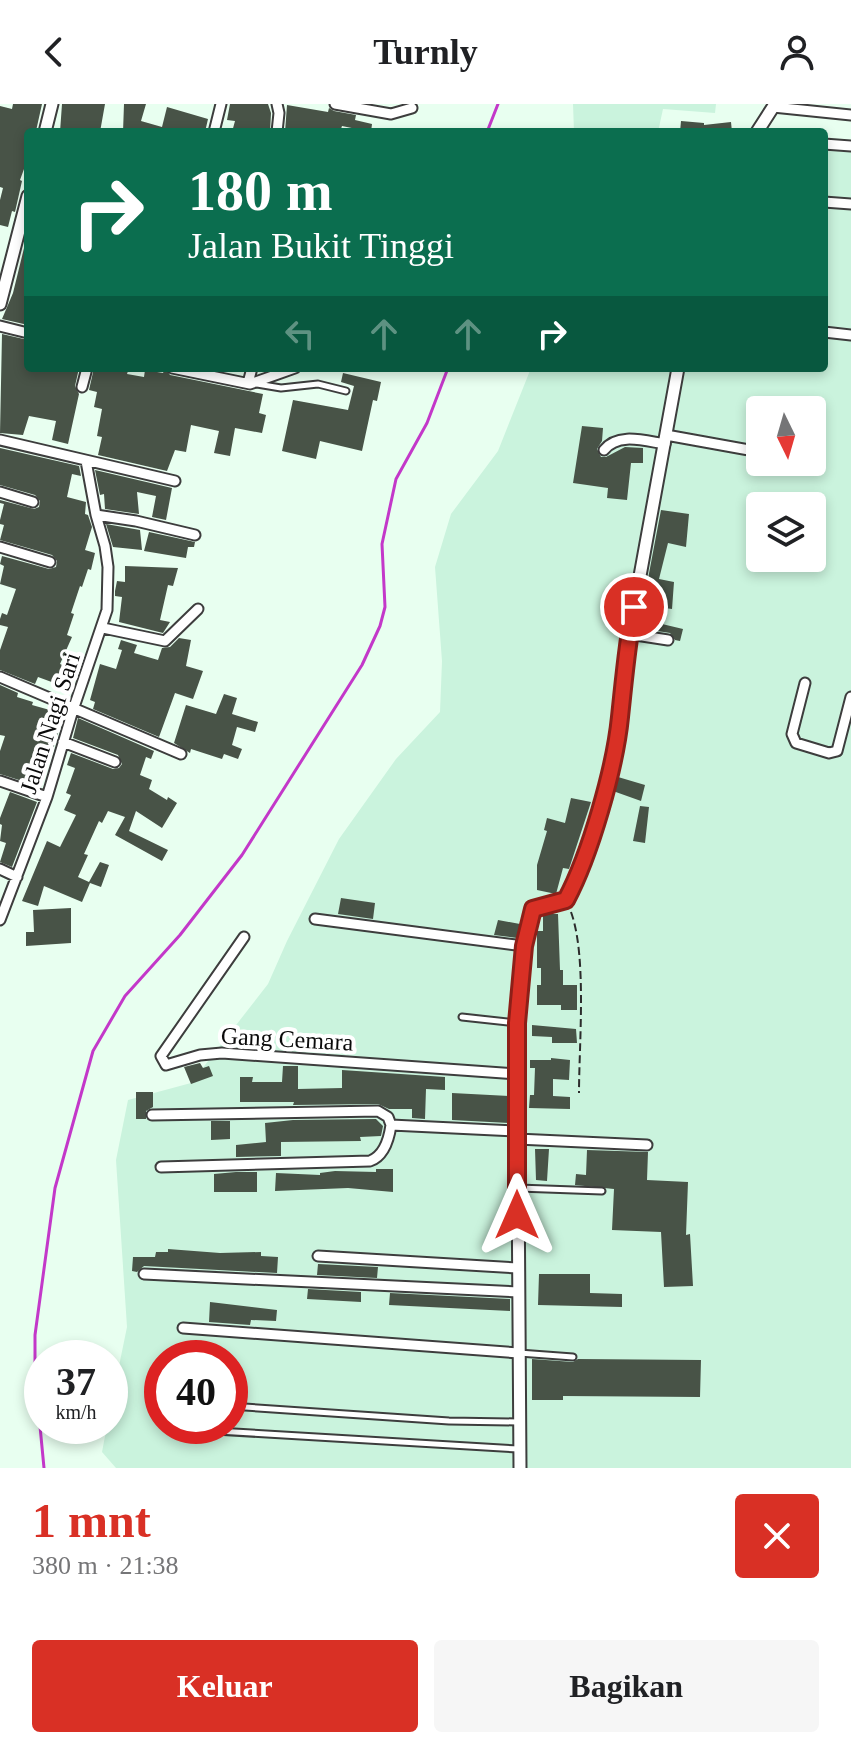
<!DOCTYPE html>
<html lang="id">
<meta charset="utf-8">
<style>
:root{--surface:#fff;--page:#f6f6f6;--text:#202124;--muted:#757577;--accent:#d93025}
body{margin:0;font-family:Georgia,serif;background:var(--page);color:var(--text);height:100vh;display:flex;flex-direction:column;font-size:30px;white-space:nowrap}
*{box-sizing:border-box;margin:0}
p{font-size:26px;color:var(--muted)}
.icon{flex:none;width:44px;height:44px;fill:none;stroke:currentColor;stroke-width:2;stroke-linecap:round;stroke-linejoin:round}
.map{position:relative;height:1364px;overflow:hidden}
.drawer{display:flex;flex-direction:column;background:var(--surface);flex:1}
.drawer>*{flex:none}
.banner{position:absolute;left:24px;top:24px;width:804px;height:244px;border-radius:8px;box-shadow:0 4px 12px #0003;background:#0b6e4f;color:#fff;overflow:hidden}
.needle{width:52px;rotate:175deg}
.fabs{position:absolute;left:746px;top:292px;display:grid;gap:16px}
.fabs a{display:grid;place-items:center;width:80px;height:80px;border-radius:8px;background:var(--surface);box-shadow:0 4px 12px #0003;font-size:40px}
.speed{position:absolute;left:24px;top:1236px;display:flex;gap:16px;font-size:40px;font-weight:700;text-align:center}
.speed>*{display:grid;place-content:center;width:104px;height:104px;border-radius:50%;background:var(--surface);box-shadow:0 4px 12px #0003;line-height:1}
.speed small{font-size:20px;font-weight:400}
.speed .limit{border:12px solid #d22;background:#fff;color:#111}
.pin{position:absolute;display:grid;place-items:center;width:68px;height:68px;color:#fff;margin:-34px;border:4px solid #fff;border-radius:50%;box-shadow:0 2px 8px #0007}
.me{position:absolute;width:88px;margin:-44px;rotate:0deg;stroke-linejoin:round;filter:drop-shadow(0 0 6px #0008)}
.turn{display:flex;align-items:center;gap:28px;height:168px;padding:0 32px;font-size:36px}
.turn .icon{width:104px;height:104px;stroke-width:2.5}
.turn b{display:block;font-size:56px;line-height:68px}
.lanes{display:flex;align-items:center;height:76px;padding:0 32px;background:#0003;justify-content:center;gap:40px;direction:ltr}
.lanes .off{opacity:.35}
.round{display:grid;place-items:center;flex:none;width:84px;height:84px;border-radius:8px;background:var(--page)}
.head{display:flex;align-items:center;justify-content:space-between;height:136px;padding:0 32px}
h1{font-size:48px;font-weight:800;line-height:60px;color:var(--accent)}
.button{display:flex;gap:16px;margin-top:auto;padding:16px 32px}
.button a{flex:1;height:92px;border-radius:8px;background:var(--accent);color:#fff;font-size:32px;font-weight:800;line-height:92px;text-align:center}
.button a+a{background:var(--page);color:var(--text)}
header{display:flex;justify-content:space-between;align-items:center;height:104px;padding:0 32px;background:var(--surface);font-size:36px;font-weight:800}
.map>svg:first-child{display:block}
</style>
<header><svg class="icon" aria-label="back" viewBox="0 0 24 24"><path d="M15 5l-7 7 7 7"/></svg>Turnly<svg class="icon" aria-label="person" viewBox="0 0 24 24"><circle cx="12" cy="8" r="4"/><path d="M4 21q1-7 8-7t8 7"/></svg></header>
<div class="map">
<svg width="851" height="1364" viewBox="0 0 851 1364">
<rect width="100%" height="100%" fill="#e8fff0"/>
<path fill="#caf3dd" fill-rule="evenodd" d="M573,0H716L715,9L663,5L658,28H574Z
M824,46L851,48V1364H116L102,1348L107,1322H110V1306L127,1223L116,1056L128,996L191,979L268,880L287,837L339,735L396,655L440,608L442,557L435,463L451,410L498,347L531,264H824ZM760,306H812V358H760ZM760,402H812V454H760ZM162,1254H230V1322H162Z"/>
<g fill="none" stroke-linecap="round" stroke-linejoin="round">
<path stroke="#c338c9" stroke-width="3" d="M487,28L498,0
M44,1364L35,1270V1231L55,1084L93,947L125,892L180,831L242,751L362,561L380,522L385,503L382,440L396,375L427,319L448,264"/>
</g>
<path fill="#485347" d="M13,0H42L36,27L28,25V54L20,76L22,77L15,108L12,107L8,123L0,121V96L3,84L0,83V2L12,5Z
M62,0H105L100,28H60Z
M124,0H146L141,17L162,23L167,3L208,15L205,28H123Z
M230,0H268L271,9L270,28H232L235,17L227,16Z
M287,1L328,8L329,4L334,7L356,11L355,16L372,20L371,28L342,22L340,28H285Z
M681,17L704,19V21L731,18L732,28H680Z
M25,140L28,141V221L2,215L13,189Z
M2,230L28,236V264L55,267L56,264H79L75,282L79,290L68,340L52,336L56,317L29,312L23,331L0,329Z
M94,264L112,267V264H129L127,270L144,273L145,266L163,269L165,264L170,271L263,290L259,309L266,311L262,329L235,324L230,352L214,349L219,327L191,321L186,348L175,346L167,367L98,351L102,333L97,332L102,305L94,303L97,288L89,286Z
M343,269L381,278L377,297L373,296L362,347L320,337L316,355L282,347L293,296L348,306L354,282L341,278Z
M582,322L603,324L602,337L597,345L601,353H606L625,343L643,344V359H631L627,396L607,394L608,384L573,379Z
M0,344L79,362L81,372L72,370L67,393L86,398L85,410L88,411L92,423L85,446L95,449L91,466L88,465L82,483L80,482L71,509L74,510L67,531L72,533L60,560L74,566L68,584L38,573L35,580L0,566V546L8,523L0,521V515L2,509L7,511L16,485L0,480L4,462L0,460L2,452L49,465L56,463L57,457L52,451L0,436L4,421L0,420V416L4,400L0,399V396L34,405L39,403L40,397L35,391L0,381Z
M95,366L172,384L166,416L152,413L156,392L137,388L139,410L105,405L104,390L100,391Z
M661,406L689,410L686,443L668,439L659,475L674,478L672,505L643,501Z
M106,420L140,426L142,446L113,443Z
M149,428L195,438L194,443H188L186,454L144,447Z
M125,462L178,464L173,482L168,481L160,516L170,518L163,529L119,518L122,493L115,492V487L117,477L125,478Z
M641,515L683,525L680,537L675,536L670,529L639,524Z
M179,534L191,536L186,562L203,567L193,595L175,589L159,633L93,605L95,598L90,596L100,560L116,565L122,546L118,545L121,536L137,541L134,549L158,556L162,544L170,543Z
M0,581L18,589L17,593L33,598L32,601L64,610L41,683L0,670V647L5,632L0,631Z
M224,590L237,594L232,610L258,618L255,628L237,623L232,641L242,645L238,655L224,650L222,655L191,645L190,649L174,639L186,601L216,610Z
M78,614L154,647L151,655L146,653L140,671L152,676L149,685L167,696L168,693L177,699L162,724L136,707L129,727L168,746L162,757L115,731L125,713L108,707L102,719L99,717L84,750L88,751L78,773L89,778L100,758L109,761L101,783L90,779L82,798L44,782L38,802L22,797L47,737L60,743L76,711L64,706L71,691L66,689L75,664L67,661L71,649L113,665L119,664L122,660L118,651L73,634Z
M618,673L645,681L641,697L613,687Z
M10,688L37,698L12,763L0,758L6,739L0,737L2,721L0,720V714Z
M571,694L591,698L569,765L563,764L556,790L537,786V761L547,727L544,726L547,714L565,719Z
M640,702L649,703L645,739L633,737Z
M341,794L375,799L373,815L338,810Z
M71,804V839L26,842V828H34L33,806Z
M548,810H558L560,866H563V881H577V906H561V901H537V881H541V864H537V827H543V811Z
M498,816L520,820L517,834L494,831Z
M532,921L576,925L577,939H552V933L532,932Z
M551,954L570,956L569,976L553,975V992L570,993V1005L529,1004L530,991H534L535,964H530V956H551Z
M200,959L203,964L209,962L213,972L191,980L184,963Z
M283,962H298V985L342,984V966L445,973V986L426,985L425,1015L412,1014V1005H389L378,1000L293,1001L294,998H240V973H253L252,978H282Z
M136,988H153V1003L146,1007V1015H136Z
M452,989L509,992V1019L452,1016Z
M376,1015L383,1022L381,1032L360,1033L361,1037L281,1038V1052L236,1053V1041L266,1038L265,1019L293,1016Z
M211,1017H230V1035L211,1036Z
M535,1045H549L547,1077L536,1076Z
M587,1046L648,1048L647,1076L688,1078L686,1131L690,1130L693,1182L664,1183L661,1128L612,1126L614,1085L575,1081L576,1070L586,1071Z
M376,1065H393V1088L348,1084L275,1087L276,1069L320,1071V1069L335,1067L376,1068Z
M236,1068H257V1088H214V1070Z
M168,1145L220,1149L261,1148V1152L278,1153L277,1169L144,1162L137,1168L132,1167L133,1153H155L156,1148H168Z
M318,1160L378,1163L377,1174L317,1171Z
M539,1170H590V1189L622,1190V1203L538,1201Z
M308,1185L361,1188V1198L307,1195Z
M390,1189L510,1195V1207L389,1201Z
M210,1198L277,1206L276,1217L251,1216L250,1221L209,1218Z
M532,1255L573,1258L578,1255L701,1256L700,1293L563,1292V1296H532Z"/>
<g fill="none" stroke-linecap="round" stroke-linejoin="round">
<defs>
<path id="service" d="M257,280L281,284L318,280L346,287
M462,913L516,919
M518,1084L602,1087
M519,1249L573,1253
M159,1298H162
M230,1302L449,1317L518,1318
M166,1324L518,1345"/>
<path id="minor" d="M277,0L279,9L277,28
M335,0L391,10L412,4
M773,3L851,11
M214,28L221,0
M824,40L851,42
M824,98L851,100
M0,222L28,229
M824,228L851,231
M172,264L250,280L295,264
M248,279L252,264
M82,283L87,264
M666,331L760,348
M0,336L175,377
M604,346C618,328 645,337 665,340
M812,358L819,359
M0,388L33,398
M96,411L136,417L195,431
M0,443L50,458
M103,524L165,537L198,505
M629,530L668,536
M0,573L181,650
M805,579L792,630L796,639L829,649L837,647L851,593
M63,638L115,658
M0,677L47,693
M0,765L17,773
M315,815L524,842
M0,816L47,693L73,606L107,506L108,463L105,442L96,411L86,357
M244,833L161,952L166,961L200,951L222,949L517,970
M152,1011L378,1007L388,1013L391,1021
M517,1035L647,1041
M161,1063L370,1057C384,1052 389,1035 391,1021L517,1027
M318,1152L518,1164
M144,1170L518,1188
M183,1224L519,1249"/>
<path id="tertiary" d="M45,28L52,0
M757,28L775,0
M0,200L28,92
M520,1364L517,919L524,842L533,805L566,796L571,786L597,714L612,661L620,615L625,554L678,264"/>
</defs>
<use href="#service" stroke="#3d3d3d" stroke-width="9"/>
<use href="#minor" stroke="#3d3d3d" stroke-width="13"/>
<use href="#tertiary" stroke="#3d3d3d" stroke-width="15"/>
<path stroke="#2c2c2c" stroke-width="2" stroke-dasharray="8 4" stroke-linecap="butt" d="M571,808C587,852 579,940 579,989"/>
<use href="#service" stroke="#fff" stroke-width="5"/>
<use href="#minor" stroke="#fff" stroke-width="9"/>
<use href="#tertiary" stroke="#fff" stroke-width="11"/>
</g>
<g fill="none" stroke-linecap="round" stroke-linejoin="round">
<defs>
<path id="route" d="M517,1111V919L524,842L533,805L566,796C590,751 615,664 620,613C624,576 627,540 634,503"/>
</defs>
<use href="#route" stroke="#8d1f18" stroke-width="20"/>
<use href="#route" stroke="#d93025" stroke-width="14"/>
</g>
<g text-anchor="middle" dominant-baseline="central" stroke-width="8" stroke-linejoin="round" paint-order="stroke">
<g font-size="24" fill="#0a0a0a" stroke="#fff">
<text transform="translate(50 619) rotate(-72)">Jalan Nagi Sari</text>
<text transform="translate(287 935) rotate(3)">Gang Cemara</text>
</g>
</g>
</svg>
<div class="fabs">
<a><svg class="needle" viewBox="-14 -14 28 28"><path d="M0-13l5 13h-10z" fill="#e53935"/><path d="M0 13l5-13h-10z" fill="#757577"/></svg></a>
<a><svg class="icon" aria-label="layers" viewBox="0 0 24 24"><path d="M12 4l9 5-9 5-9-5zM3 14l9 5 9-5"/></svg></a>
</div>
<div class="speed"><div>37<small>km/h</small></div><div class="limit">40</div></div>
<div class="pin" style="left:634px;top:503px;background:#d93025"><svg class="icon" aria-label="arrive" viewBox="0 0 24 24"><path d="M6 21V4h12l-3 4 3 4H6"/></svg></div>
<svg class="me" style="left:517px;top:1111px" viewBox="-20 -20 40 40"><path d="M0-17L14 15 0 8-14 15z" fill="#d93025" stroke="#fff" stroke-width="4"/></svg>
<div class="banner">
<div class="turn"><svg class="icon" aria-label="right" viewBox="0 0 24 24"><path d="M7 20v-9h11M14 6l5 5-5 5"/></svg><div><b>180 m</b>Jalan Bukit Tinggi</div></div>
<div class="lanes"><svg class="icon off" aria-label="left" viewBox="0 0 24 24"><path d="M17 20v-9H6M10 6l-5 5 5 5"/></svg><svg class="icon off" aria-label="ahead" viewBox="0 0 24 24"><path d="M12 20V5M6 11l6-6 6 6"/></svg><svg class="icon off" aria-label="ahead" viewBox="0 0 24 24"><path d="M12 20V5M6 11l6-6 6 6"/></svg><svg class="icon" aria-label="right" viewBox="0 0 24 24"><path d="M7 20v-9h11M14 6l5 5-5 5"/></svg></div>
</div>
</div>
<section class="drawer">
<div class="head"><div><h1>1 mnt</h1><p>380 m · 21:38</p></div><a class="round" style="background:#d93025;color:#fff"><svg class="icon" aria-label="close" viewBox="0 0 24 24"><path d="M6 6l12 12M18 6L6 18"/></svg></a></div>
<div class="button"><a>Keluar</a><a>Bagikan</a></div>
</section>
